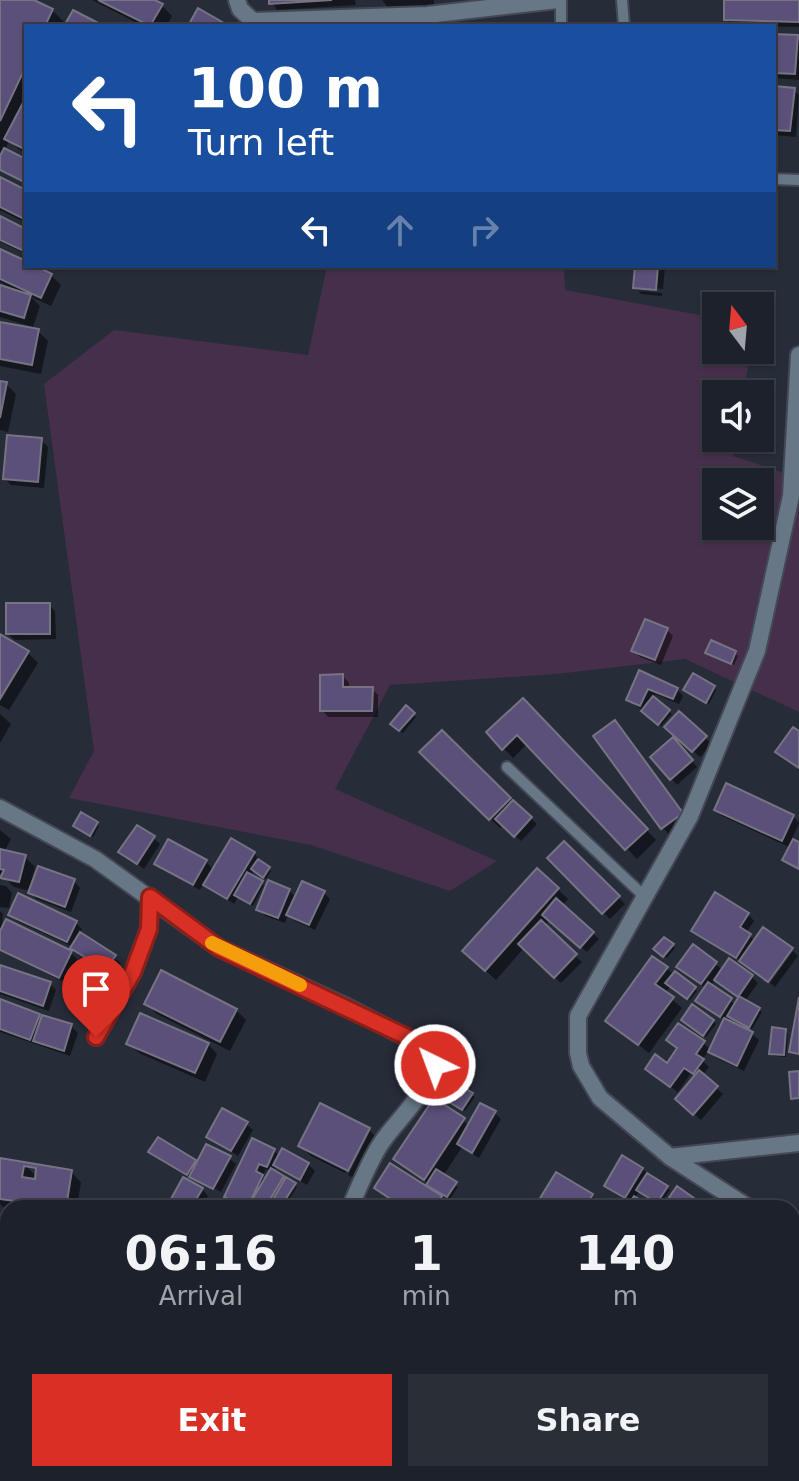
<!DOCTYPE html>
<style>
:root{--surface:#1d212b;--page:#2a2e37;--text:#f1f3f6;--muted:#a0a3a9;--line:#3b3e47;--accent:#d93025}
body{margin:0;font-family:"DejaVu Sans",sans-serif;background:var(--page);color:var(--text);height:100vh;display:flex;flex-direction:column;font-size:30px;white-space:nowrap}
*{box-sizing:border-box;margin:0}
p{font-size:26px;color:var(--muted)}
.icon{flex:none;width:44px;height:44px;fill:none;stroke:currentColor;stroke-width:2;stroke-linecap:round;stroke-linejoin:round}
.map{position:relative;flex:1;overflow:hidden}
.drawer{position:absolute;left:0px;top:1200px;width:800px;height:282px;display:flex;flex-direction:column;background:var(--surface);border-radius:24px 24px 0 0;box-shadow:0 2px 6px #0004,0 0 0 2px var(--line)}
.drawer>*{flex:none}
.banner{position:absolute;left:24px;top:24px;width:752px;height:244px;border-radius:0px;box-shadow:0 2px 6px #0004,0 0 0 2px var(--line);background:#1a4fa0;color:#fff;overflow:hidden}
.needle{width:52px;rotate:344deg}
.controls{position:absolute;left:702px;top:292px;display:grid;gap:16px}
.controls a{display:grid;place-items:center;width:72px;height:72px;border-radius:0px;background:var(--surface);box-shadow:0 2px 6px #0004,0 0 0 2px var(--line);font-size:40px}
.pin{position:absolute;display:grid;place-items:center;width:68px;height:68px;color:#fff;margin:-82px -34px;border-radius:50% 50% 50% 0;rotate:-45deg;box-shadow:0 0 8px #0007}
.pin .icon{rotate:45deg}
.me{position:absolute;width:88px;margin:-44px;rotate:318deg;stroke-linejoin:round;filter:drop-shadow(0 0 6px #0008)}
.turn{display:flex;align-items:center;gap:28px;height:168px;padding:0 32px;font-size:36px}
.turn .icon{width:104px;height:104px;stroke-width:2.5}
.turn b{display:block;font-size:56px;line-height:68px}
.lanes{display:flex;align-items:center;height:76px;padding:0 32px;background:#0003;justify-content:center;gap:40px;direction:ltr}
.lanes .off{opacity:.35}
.eta{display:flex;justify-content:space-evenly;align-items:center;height:136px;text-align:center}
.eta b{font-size:48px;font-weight:700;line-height:56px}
.action{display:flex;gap:16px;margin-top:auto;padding:16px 32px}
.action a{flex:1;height:92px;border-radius:0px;background:var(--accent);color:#fff;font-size:32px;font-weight:700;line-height:92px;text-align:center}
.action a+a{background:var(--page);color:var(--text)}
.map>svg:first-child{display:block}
</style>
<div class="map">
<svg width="799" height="1481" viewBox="0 0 799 1481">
<rect width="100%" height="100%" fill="#272c39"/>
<path fill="#462f4b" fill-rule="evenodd" d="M327,266H564L565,290L716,318V350H751L743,394H716V438H736L733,456L799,478V712L685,659L557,674L390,685L335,789L497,861L450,891L311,845L69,798L94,751L44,384L114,330L308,355ZM716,482H760V526H716Z"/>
<path fill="#0007" fill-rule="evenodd" d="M0,0H29L52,10L67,25L100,26H26V155L9,141L5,150L26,161V184L0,170Z
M92,0H151L162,6L172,16L167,26H143Z
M271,0H355L356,5L277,10Z
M382,0H434V6L392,12Z
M726,0H799V27L732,26L726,19Z
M774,36L799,39V80L774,78Z
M774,88L794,90L799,95L796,137L774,135Z
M0,180L26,192V223L0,210Z
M0,219L26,231V254L0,242Z
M0,251L26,264V266L51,275L61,285L51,306L31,297L40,306L33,327L0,317V287L13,291L14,289L0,282Z
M51,266H65L62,271Z
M585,266H607V269Z
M637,266H665L663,289L639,287V291L662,293V296L641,294L635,287Z
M0,324L38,331L48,341L41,374L0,366Z
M0,383L6,384L16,394L8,432L0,430Z
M41,440L48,447L44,488L11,485L5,479Z
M49,605L55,611L56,639L15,640L8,634Z
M667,630L673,636L661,665L640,657L634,651Z
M0,636L28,653L38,663L9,710L0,705Z
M735,653L738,656L734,665L710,655Z
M640,673L677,689L683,696L679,704L655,694L653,698L672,714L661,726L628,699Z
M343,676L349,683V689H372L378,695V717H328L322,710Z
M714,687L716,690L709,704L688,692Z
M523,700L656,840L637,859L527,744L513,758L488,732Z
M406,708L416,717L403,733L393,724Z
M0,714L11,724L0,743Z
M615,722L691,824L672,838L663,828Z
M442,733L537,824L521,841L503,825L500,828L422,752Z
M673,734L705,738L712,744L700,757Z
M679,746L697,767L677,785L671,778Z
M716,810L793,816L799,823L789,845L799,844V870L784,859L791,848L722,816Z
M97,824L99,826L93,837L78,828Z
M0,830L11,839L5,850L0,847Z
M153,838L160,844L144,869L121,852Z
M564,843L625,904L610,919L549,858Z
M0,851L25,857L35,867L31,882L74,881L80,888L71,912L36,899L30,891L14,887L2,875L0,882Z
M254,853L260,860L259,862L271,871L266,879L254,870L250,876L264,885L253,906L238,897L234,904L204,883L200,890L163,870L156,864L206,862L214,870Z
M537,870L568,899L562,906L599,939L587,952L550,920L544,926L582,962L561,983L524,948L496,980L475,961Z
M0,885L6,886L12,893L9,908L0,907Z
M289,890L296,898L324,893L330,899L315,930L295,921L288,914L285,923L265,916L259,909Z
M0,911L3,914L1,933L71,953L77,959L66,983L0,951Z
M10,914L75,922L82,929L79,934L121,963L113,975L79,954L73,947L17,921Z
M748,914L754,921L746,933L755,941L745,964L694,931Z
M664,939L675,948L667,958L656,949Z
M693,947L723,970L730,961L752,977L758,983L745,1001L762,1012L752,1029L731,1016L727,1022L752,1034L759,1040L744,1071L716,1058L709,1050L702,1060L709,1067L702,1076L723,1094L701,1120L684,1105L696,1077L691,1073L678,1092L654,1075L703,1043L711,1050L725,1020L704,1007L706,988L685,973ZM716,979L740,998L736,1005L710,986Z
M793,951L798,956L775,987L770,983Z
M0,967L50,984L56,990L49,1011L0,994Z
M667,969L697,991L690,1000L671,986L665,993L682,1008L649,1053L607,1020Z
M0,1001L42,1019L71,1026L78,1033L70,1056L0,1032Z
M147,1004L236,1010L246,1020L230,1051L157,1014Z
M713,1021L716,1024L706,1037L686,1022Z
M786,1031L788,1034L786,1057L774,1056L771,1053Z
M129,1043L208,1044L217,1054L205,1082L139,1053Z
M442,1081L453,1089L456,1084L475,1097L465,1111L446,1097L444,1101L436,1096Z
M434,1100L470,1126L495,1113L501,1119L479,1158L462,1147L443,1176L458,1187L450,1199L405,1168L395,1159Z
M321,1106L369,1130H366L345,1173L311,1156L301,1146Z
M246,1124L253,1130L238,1156L208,1136Z
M370,1131L378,1139L358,1180L348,1175Z
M253,1141L274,1151L280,1156L308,1164L315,1171L307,1185L276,1166L273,1172L297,1187L284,1208H242L227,1197ZM266,1169L271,1171L265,1180L262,1177Z
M151,1152L195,1162L198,1164L229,1158L236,1164L221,1192L196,1178V1181L194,1180Z
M0,1160L24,1164L37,1177L71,1172L81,1182L77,1208L3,1207L0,1204Z
M642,1169L670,1190L660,1204L639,1191L635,1199L650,1208H629L632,1203L607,1186Z
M376,1188L440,1198L447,1204L444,1208H404Z
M202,1189L208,1196L201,1208H168Z
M592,1196L602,1206L600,1208H536Z
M8,1282V1331L0,1328V1297Z
M792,1282L799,1286V1327L793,1337L799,1341V1364L793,1376Z
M22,1474H78L79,1481H23Z
M193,1474H211L204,1481H199Z
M229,1474H243L235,1480Z
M407,1474H472V1481H408Z
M533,1474H626L632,1481H508L533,1479Z"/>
<path fill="#5b507a" stroke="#767383" stroke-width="2" fill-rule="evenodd" d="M0,0H34L53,9L45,26H26V66L0,121Z
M98,0H155L163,4L150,26Z
M269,0H332L269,4Z
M724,0H799V22L724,20Z
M198,8L229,26H188Z
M73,10L104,26H64Z
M677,23H716V26H677Z
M774,34L798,35L795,74L774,73Z
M774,86L795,88L790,131L774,130Z
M26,97V150L4,139Z
M4,148L26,159V183L0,170V156Z
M0,177L26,190V220L0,207Z
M0,216L26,229V252L0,240Z
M0,249L26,261V266H36L52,274L41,298L0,279Z
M635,266H658L656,290L633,288Z
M0,285L31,295L24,318L0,311Z
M0,322L39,329L32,365L0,359Z
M0,381L7,382L0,418Z
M7,435L42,438L38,482L3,479Z
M6,603H50V634H6Z
M645,619L668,628L655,660L631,651Z
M0,634L29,651L0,699Z
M711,640L736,651L731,664L705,653Z
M639,670L678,688L673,699L648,689L640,706L626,700Z
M693,673L715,686L706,703L683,690Z
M343,674V687H373L372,711H320V675Z
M653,696L670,710L658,725L641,711Z
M523,698L648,829L625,850L517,735L502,750L486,732Z
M406,705L415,713L399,731L390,724Z
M679,711L707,736L692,752L664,727Z
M615,720L683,813L661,829L593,736Z
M793,727L799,731V768L775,752Z
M442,730L511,798L489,820L419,752Z
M673,737L693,760L670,780L650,757Z
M726,783L794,815L782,841L714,810Z
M513,800L532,817L514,837L495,819Z
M81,812L98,822L90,836L73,826Z
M137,825L155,836L137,864L118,852Z
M231,838L255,852L227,899L203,885Z
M168,839L207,860L193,885L154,864Z
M793,839L799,842V869L782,860Z
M564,841L620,896L602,914L547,858Z
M0,849L26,855L19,882L0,878L4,870L0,869Z
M258,859L270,867L263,878L251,869Z
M38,866L75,879L65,907L28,893Z
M537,868L559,888L485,971L462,951Z
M247,872L263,881L250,904L234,895Z
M268,880L290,889L278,918L256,910Z
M302,881L325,891L309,925L286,915Z
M715,892L749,913L740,927L751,934L736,958L691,931Z
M18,893L77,921L67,942L8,915Z
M556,898L594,932L580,948L542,915Z
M6,919L72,951L59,978L0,950V931Z
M541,920L577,954L554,978L518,944Z
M763,927L793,948L768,982L739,961Z
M80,932L116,955L106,970L70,948Z
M664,937L674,944L663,957L653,949Z
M693,944L717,962L701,984L676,967Z
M652,956L668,967L655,984L674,997L638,1045L605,1021Z
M729,958L753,975L738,997L714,980Z
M0,965L51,982L43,1006L0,991Z
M161,970L237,1009L220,1042L144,1004Z
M675,971L696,987L687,999L665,983Z
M708,982L732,998L720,1017L695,1001Z
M739,996L760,1008L749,1028L727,1016Z
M799,997V1054L789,1052Z
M0,999L40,1014L30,1040L0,1029Z
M692,1004L714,1020L703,1036L681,1020Z
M140,1013L209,1043L195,1073L126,1044Z
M42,1015L72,1024L64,1051L33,1041Z
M724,1018L753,1032L737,1066L708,1052Z
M678,1023L705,1041L696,1054L704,1059L693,1074L684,1068L670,1087L645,1069L655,1054L667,1063L677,1048L666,1040Z
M772,1027L786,1029L784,1055L769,1054Z
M699,1070L718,1086L693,1115L675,1099Z
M799,1071V1098L791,1099L789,1072Z
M441,1078L450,1084L440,1099L431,1094Z
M455,1082L473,1093L462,1110L444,1099Z
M434,1098L465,1118L424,1180L393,1159Z
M320,1103L370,1128L348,1171L298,1146Z
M480,1103L496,1111L472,1153L457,1144Z
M222,1108L248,1122L231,1151L206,1137Z
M158,1137L196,1160L187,1175L148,1152Z
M252,1138L275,1149L267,1167L259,1164L256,1171L263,1175L247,1208L224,1197Z
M206,1144L231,1156L213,1189L189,1177Z
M282,1148L309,1163L300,1180L273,1165Z
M622,1155L643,1168L625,1198L604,1186Z
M0,1158L72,1170L66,1208L0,1199ZM24,1166L36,1168L35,1179L22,1177Z
M390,1163L442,1196L434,1208H404L374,1188Z
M271,1168L284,1176L265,1208H247Z
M436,1169L457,1182L447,1197L426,1185Z
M556,1172L593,1194L585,1208H534Z
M647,1173L668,1186L657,1203L636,1190Z
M183,1177L203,1188L191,1208H166Z
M286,1177L296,1183L280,1208H268Z
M677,1186L708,1208H676L666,1202Z
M634,1196L649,1205L647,1208H626Z
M0,1279L8,1280V1326L0,1325Z
M792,1280L799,1284V1325L792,1320Z
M799,1453V1476L792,1471V1464Z
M20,1474H74V1480L21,1481Z
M405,1474H463V1481H405Z
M531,1474H564V1481H531Z
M570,1474H597L596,1481H569Z
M602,1474H627L626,1481H602Z
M636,1474L659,1475L658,1481H635Z"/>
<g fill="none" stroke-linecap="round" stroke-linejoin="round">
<defs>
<path id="lane" d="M561,0V26
M622,0L624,26
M774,179L799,180
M507,767L645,897"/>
<path id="street" d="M237,0L240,9L253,21L427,15L558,0
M0,808L95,859L219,948L343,1005L429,1049C447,1078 395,1120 380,1145C368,1164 359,1187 350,1208
M96,1037L133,972L149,929L150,897
M670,1157L799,1143
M749,1208L670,1157L600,1098L581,1066L578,1053V1016L690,816L757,651L791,496L799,355
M792,1241L799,1246
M138,1474L139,1481"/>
</defs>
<use href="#lane" stroke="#434854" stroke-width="14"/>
<use href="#street" stroke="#434854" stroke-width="20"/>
<use href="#lane" stroke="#677786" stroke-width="10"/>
<use href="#street" stroke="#677786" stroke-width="16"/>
</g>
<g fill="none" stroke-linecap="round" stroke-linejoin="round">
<defs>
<path id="route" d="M96,1037L133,972L149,929L150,897L219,948L426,1046L433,1054L435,1065"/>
</defs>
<use href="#route" stroke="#8d1f18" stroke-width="20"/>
<use href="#route" stroke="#d93025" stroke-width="14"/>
<path stroke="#f59e0b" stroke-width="14" d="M212,943L300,985"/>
</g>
</svg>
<div class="controls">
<a><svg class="needle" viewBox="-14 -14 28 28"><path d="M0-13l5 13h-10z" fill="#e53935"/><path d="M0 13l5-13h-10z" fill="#a0a3a9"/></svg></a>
<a><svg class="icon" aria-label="sound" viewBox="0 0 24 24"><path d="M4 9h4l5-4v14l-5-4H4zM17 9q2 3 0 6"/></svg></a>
<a><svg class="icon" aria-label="layers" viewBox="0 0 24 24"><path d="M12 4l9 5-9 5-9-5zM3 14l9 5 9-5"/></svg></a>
</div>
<div class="pin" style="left:96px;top:1037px;background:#d93025"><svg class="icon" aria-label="arrive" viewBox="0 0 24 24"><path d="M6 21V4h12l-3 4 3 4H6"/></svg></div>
<svg class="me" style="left:435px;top:1065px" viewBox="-20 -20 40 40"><circle r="17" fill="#d93025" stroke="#fff" stroke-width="3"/><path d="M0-11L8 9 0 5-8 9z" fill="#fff"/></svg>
<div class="banner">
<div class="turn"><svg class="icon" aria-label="left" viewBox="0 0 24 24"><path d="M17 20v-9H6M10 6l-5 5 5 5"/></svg><div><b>100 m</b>Turn left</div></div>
<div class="lanes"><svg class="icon" aria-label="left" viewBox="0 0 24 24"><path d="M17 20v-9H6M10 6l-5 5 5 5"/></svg><svg class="icon off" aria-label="ahead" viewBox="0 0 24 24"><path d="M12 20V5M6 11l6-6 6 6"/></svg><svg class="icon off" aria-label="right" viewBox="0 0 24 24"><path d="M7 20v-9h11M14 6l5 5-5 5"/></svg></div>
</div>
<section class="drawer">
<div class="eta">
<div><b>06:16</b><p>Arrival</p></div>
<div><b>1</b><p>min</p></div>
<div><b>140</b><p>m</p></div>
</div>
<div class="action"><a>Exit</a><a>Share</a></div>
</section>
</div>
